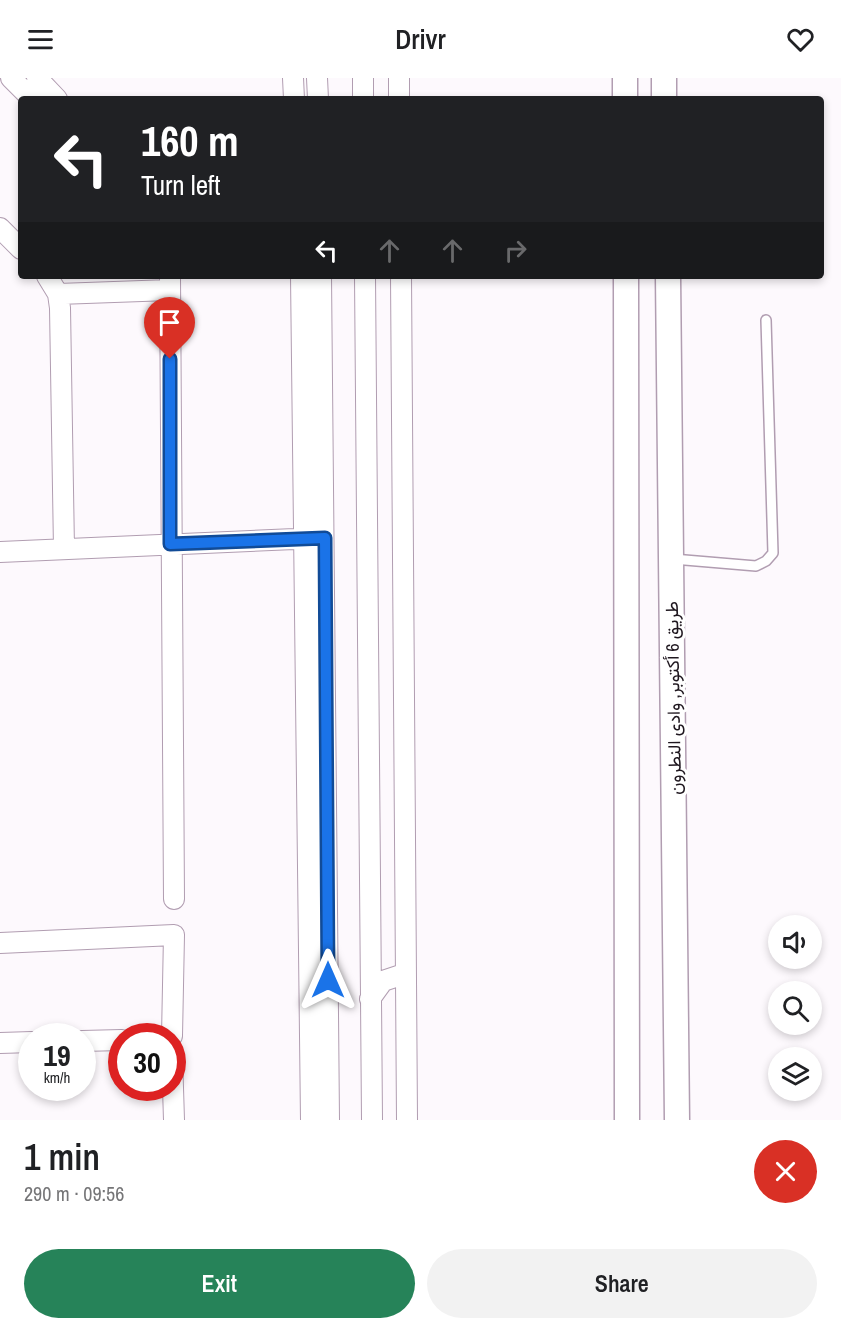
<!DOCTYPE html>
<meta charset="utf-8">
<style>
:root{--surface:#fff;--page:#f2f2f2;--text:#202124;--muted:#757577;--accent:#268359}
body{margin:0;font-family:"Archivo Narrow",Vazirmatn,sans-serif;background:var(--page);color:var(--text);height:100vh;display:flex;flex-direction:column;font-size:22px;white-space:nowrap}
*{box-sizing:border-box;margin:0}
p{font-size:20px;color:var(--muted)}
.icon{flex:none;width:33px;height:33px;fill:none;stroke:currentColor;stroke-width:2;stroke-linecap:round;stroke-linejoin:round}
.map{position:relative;height:1042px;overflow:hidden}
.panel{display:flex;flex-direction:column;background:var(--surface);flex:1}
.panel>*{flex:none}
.top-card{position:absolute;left:18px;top:18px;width:806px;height:183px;border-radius:6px;box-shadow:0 3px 9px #0003;background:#202124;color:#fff;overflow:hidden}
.tools{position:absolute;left:768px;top:837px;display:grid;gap:12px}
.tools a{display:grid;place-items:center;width:54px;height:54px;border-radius:50%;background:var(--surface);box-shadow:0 3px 9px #0003;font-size:30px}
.speed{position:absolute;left:18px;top:945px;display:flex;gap:12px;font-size:30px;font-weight:700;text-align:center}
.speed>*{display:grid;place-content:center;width:78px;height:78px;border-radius:50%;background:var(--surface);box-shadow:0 3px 9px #0003;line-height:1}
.speed small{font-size:15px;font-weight:400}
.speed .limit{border:9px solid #d22;background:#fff;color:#111}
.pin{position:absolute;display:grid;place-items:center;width:51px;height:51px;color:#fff;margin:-62px -26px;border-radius:50% 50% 50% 0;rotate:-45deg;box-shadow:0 0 6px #0007}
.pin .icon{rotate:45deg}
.me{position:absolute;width:66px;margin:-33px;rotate:0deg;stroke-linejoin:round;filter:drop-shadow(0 0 4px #0008)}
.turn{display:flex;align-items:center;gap:21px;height:126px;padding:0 24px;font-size:27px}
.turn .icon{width:78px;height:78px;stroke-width:2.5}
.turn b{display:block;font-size:42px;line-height:51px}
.lanes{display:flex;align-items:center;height:57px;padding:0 24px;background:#0003;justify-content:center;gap:30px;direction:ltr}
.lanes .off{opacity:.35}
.round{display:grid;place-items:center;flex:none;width:63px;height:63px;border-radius:32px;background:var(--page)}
.head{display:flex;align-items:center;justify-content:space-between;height:102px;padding:0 24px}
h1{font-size:36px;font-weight:600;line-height:45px}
.action{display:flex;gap:12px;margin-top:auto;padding:12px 24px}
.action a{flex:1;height:69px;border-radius:36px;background:var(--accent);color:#fff;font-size:24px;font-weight:600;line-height:69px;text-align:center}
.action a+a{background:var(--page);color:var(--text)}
header{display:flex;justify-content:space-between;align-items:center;height:78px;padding:0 24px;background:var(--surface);font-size:27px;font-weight:600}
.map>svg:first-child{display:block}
</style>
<header><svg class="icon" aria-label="menu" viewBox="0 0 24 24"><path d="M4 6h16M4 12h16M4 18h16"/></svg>Drivr<svg class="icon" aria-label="heart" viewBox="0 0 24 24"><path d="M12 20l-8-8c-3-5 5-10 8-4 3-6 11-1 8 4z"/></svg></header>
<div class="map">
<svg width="841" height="1042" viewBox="0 0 841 1042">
<rect width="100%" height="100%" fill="#fdf9fd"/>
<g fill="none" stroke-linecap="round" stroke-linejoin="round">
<defs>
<path id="service" d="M673,481L756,488L766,483L773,475L766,242"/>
<path id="minor" d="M11,0L32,21
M37,0L57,21
M293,0L294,21
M317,0L318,21
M363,0V21
M399,0V21
M0,150L21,171
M47,198L58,216L60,230L64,471
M170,198L174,821
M301,198L311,1042
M321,198L329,1042
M365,198L372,1042
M401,198L407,1042
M58,216L170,212
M0,474L318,460
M0,865L174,857L172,958
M370,921L383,903L404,896
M82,963L122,962
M0,965L32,964
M172,978L174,1042"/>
<path id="tertiary" d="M625,0V21
M664,0V21
M626,198L627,1042
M668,198L677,1042"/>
</defs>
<use href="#service" stroke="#b19db1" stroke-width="12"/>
<use href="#minor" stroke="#b19db1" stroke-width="22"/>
<use href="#tertiary" stroke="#b19db1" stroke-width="27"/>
<use href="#service" stroke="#fff" stroke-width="9"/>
<use href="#minor" stroke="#fff" stroke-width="20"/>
<use href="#tertiary" stroke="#fff" stroke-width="24"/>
</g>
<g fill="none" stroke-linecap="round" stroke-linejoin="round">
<defs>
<path id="route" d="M170,281V466L325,460L328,902"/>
</defs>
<use href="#route" stroke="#114b97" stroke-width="15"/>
<use href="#route" stroke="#1a73e8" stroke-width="10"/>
</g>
<g text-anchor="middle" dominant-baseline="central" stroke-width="6" stroke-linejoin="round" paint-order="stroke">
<g font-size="18" fill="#1f171f" stroke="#fff">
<text transform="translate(673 620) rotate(-91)">طريق 6 أكتوبر, وادى النطرون</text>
</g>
</g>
</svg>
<div class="tools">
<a><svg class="icon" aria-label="sound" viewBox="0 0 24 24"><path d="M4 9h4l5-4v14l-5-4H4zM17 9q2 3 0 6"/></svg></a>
<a><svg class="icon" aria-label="search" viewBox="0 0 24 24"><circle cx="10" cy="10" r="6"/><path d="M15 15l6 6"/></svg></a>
<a><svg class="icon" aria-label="layers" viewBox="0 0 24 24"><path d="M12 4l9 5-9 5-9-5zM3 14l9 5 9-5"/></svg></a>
</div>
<div class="speed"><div>19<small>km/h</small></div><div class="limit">30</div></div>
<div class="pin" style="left:170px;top:281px;background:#d93025"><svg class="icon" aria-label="arrive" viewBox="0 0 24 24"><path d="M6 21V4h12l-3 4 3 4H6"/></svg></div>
<svg class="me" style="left:328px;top:902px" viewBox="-20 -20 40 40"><path d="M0-17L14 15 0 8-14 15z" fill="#1a73e8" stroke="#fff" stroke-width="4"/></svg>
<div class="top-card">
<div class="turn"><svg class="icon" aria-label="left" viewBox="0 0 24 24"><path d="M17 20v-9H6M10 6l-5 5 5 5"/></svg><div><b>160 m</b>Turn left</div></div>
<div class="lanes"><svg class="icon" aria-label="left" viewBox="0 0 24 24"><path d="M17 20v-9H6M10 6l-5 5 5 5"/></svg><svg class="icon off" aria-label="ahead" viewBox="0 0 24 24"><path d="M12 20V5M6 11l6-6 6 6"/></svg><svg class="icon off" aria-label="ahead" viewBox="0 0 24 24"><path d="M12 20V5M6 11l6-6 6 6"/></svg><svg class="icon off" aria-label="right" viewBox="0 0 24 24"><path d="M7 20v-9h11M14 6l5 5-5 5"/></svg></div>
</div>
</div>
<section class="panel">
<div class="head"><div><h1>1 min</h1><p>290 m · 09:56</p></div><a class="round" style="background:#d93025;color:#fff"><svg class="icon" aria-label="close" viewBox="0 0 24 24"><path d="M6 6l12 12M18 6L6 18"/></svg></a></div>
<div class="action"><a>Exit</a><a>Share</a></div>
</section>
